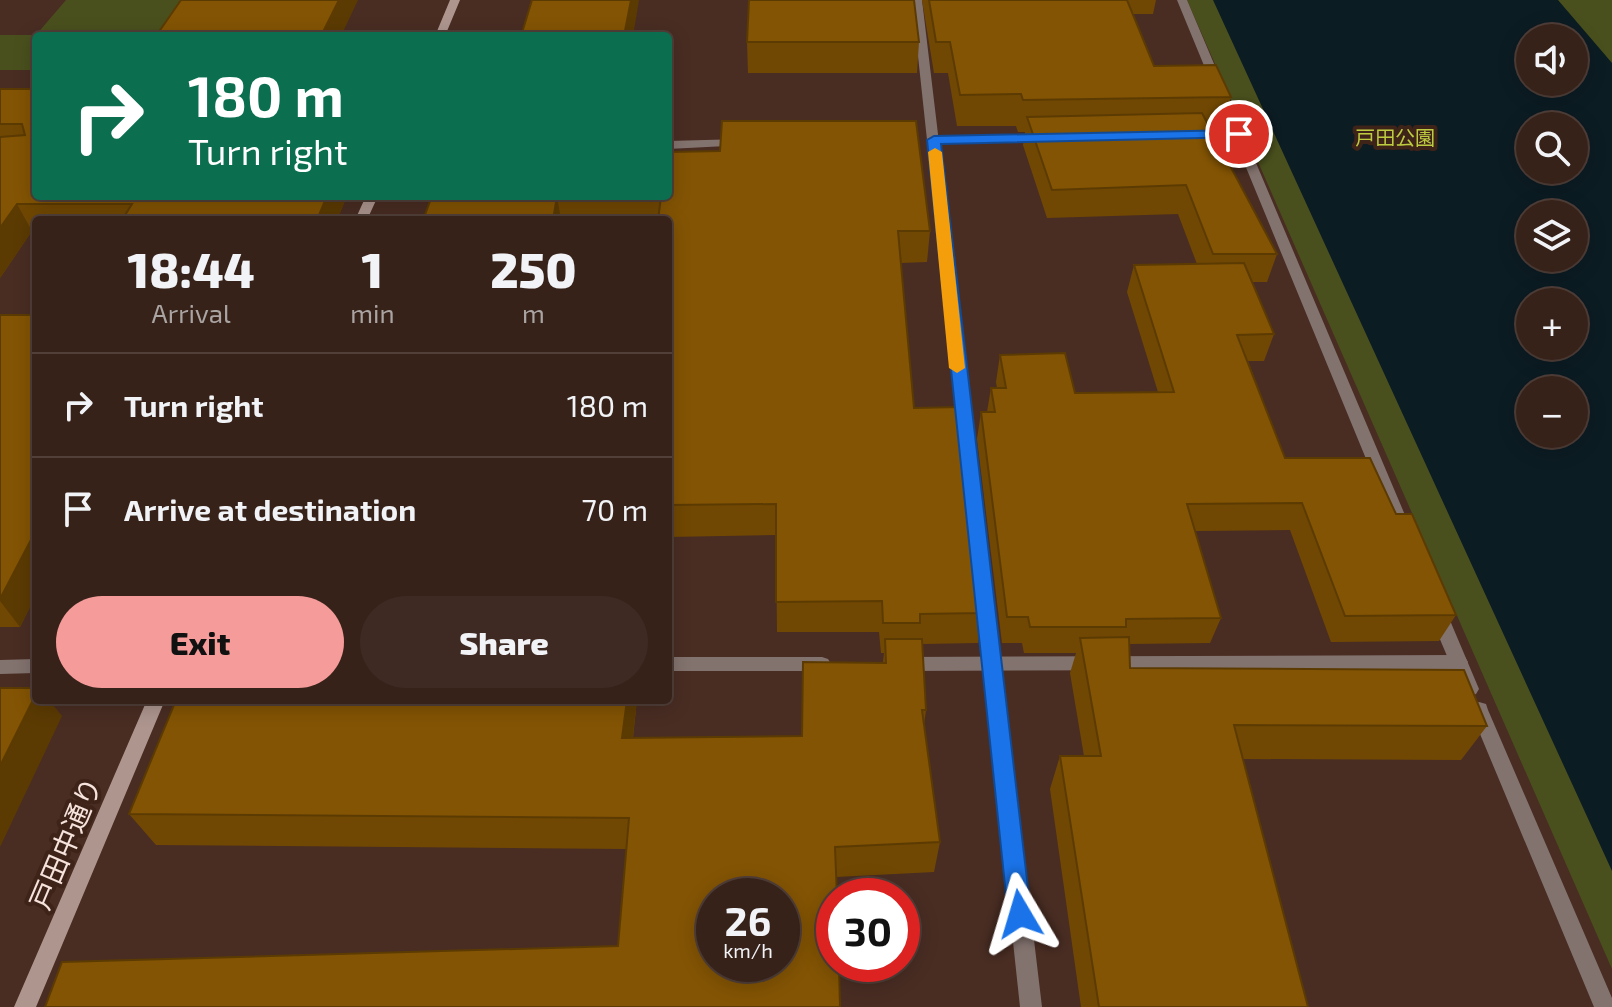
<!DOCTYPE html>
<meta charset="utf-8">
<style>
:root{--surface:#37221a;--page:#3e2a23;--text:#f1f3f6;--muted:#aaa4a2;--line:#513f39;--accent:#f59b99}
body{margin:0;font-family:"Exo 2","Noto Sans JP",sans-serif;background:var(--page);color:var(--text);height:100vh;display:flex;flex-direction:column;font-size:30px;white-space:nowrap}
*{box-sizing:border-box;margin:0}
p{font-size:26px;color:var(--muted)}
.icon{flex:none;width:44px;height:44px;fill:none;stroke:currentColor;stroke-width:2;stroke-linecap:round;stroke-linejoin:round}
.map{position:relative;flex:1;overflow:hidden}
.panel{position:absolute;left:32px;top:216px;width:640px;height:488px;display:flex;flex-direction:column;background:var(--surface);border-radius:8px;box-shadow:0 4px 20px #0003,0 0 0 2px var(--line)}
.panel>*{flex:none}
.banner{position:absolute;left:32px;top:32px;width:640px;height:168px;border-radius:8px;box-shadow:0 4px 20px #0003,0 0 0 2px var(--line);background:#0b6e4f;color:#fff;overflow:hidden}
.tools{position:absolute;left:1516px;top:24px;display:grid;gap:16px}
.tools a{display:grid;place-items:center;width:72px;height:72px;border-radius:50%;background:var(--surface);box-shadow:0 4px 20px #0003,0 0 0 2px var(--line);font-size:40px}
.speed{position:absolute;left:696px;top:878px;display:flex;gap:16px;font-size:40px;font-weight:700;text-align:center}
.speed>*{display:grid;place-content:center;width:104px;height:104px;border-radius:50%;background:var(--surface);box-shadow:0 4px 20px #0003,0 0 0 2px var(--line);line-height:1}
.speed small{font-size:20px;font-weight:400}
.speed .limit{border:12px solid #d22;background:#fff;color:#111}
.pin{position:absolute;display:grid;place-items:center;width:68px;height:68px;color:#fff;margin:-34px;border:4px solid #fff;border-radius:50%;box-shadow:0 2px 8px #0007}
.me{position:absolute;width:88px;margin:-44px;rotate:353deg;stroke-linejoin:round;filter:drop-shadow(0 0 6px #0008)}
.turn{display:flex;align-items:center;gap:28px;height:168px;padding:0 24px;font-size:36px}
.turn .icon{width:104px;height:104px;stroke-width:2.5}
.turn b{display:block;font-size:56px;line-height:68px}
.eta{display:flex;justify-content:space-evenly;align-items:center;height:136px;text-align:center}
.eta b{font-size:48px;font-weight:800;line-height:56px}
.button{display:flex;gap:16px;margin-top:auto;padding:16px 24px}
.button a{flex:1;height:92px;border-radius:48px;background:var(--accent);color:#111;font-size:32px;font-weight:800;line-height:92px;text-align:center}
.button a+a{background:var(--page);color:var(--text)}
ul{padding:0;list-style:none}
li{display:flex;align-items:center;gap:24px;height:104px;padding:0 24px;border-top:2px solid var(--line)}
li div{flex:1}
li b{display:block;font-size:30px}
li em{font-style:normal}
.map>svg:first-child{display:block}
</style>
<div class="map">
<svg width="1612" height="1007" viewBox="0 0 1612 1007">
<rect width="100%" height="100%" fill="#492d23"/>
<path fill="#4a501d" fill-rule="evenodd" d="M66,0H194L169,36H36V70H0V35H36Z
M1187,0H1612V969ZM1530,38H1574V82H1530ZM1530,126H1574V170H1530ZM1530,214H1574V258H1530ZM1530,302H1574V346H1530ZM1530,390H1574V434H1530Z"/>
<path fill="#0c1c23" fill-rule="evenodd" d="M1213,0H1558L1612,63V871ZM1530,38H1574V82H1530ZM1574,126V170H1530V126ZM1574,214V258H1530V214ZM1530,302H1574V346H1530ZM1530,390H1574V434H1530Z"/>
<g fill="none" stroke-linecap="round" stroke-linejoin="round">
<path fill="#83736f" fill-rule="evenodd" d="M1195,131H1239L1245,134L1239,137H1191V133Z
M1044,134L1050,138L1048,140L934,144L928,140L934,136Z
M1459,655L1465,657L1468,662L1465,667L1459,669L902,671L896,669L893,664L896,659L902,657Z
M668,657H822L828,659L831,664L828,669L822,671H668Z"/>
<path fill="#83736f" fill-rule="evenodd" d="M912,0H922L1042,1007H1020Z
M1177,0H1187L1413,534L1411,538H1399L1397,534Z
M742,139L746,141V145L668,149V141Z
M1437,604L1443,606L1446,611L1479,689L1476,694L1470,697L1464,694L1461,689L1428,611L1431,606Z
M36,659V673L0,674V660Z
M1479,702L1486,704L1488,710L1612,998V1007H1594L1470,710L1472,704Z"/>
<path fill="#ae968f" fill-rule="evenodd" d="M450,0H460L445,36H435Z
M366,196H378L367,220H355Z
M147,700H165L36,1007H14Z"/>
</g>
<path fill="#714803" d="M922,0H1156L1153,14H1133L1154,66L1231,97L1222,128H1210L1277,254L1267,282H1252L1274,334L1264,361H1248L1285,458L1396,514L1456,615L1439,641L1331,642L1290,530L1195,531L1221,618L1210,643L1129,644L1130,668L1487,726L1461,760L1243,759L1308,1007H1081L1050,789L1060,756H1084L1070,673L1076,653H1024L1022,643H1002L977,439L981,412H987L991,388H997L996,382L1000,355L1075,393L1158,392L1127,292L1134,265L1197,264L1178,214L1047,218L1023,145L1025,132H1018L1016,126H957L948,73H934Z
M747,42H919L917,73H748Z
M0,89L347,196L337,220H36V231H32L0,278Z
M432,196H668L930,231L927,262L901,263L914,408L983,613L978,643L922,644L926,710L924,725L940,842L934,872L836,877L618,946L626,849L156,845L129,814L176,700H637L633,738L802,736L883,662L884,653H881L879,632H777L776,535L668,537V220H423Z
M0,315H36V595L20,627H0Z"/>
<path fill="#5c3b03" d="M339,0H358L341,36H321Z
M631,0H639L633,36H624Z
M327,196H347L337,220H317Z
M557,196L561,220H553Z
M17,204L32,231L0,278V228Z
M34,534L36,536V595L20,627L0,601V599Z
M36,694V700H49L62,716L0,847V766Z
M627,700H637L629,770L622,738Z"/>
<path fill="#835404" stroke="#5c3b03" stroke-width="2" fill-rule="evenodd" d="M181,0H339L321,36H156Z
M532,0H631L624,36H521Z
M749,0H914L919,42H747Z
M929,0H1127L1154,66L1216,65L1231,97L1023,100L1021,94L960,95L950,42H936Z
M0,89H36V196H327L317,220H122L132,204H17L0,228V137L25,135L22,124H0Z
M1202,113L1277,254H1213L1186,185L1052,190L1027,117Z
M722,121H916L930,231H898L914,408L960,407L983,613L920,614V623H883L882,601L776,602V504L668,505V220H658L661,197L557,196L553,220H423L432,196H668V152L720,151Z
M1244,263L1274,334L1237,335L1285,458H1370L1396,514H1412L1456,615L1345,616L1302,503L1187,504L1221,618L1126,619V627H1030L1028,617H1007L981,412H995L991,388H1006L1000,355L1065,353L1075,393L1174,392L1134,265Z
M0,315H36V534H34L0,599Z
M1129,637L1130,668L1464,670L1487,726L1234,725L1308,1007H1099L1060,756H1101L1080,638Z
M885,639H922L926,710H922L940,842L835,847L837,896H834V964H839L840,1007H45L62,962L618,946L629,818L129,814L176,700H627L622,738L802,736L803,662L886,663ZM714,896H782V964H714Z
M0,688H36V694L0,766Z"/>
<path fill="#1a73e8" stroke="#114b97" stroke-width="2" d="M1239,130L1244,131V137L941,144L1031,914L1028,922L1020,925L1011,922L1008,914L927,140L934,136Z"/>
<path fill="#f59e0b" d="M935,148L942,152L965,368L957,373L949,368L928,152Z"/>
<g text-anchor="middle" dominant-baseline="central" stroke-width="8" stroke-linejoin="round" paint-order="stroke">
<g font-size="20" fill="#bccb40" stroke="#3e2319">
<text x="1395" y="137">戸田公園</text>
</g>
<g font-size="28" fill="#f6e3dc" stroke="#3e2319">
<text transform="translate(65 843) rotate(-67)">戸田中通り</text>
</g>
</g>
</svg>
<div class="tools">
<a><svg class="icon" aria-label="sound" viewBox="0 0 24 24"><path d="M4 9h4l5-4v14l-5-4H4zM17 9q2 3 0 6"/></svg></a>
<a><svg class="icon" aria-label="search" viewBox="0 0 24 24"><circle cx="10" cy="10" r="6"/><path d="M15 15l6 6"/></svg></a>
<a><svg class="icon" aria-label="layers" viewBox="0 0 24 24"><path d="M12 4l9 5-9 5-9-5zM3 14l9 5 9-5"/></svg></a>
<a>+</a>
<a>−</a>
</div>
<div class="speed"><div>26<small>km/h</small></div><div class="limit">30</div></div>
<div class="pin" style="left:1239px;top:134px;background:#d93025"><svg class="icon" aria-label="arrive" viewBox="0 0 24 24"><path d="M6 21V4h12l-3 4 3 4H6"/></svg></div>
<svg class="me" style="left:1020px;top:914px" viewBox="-20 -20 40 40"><path d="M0-17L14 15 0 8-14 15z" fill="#1a73e8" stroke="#fff" stroke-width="4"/></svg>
<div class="banner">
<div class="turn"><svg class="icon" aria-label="right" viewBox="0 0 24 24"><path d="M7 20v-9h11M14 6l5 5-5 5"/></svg><div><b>180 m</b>Turn right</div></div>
</div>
<section class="panel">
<div class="eta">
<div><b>18:44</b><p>Arrival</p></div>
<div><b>1</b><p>min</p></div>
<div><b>250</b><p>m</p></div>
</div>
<ul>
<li><svg class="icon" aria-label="right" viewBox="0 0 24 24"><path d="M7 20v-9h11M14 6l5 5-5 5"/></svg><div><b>Turn right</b></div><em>180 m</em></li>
<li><svg class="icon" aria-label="arrive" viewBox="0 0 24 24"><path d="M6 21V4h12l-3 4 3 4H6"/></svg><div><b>Arrive at destination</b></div><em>70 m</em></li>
</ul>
<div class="button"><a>Exit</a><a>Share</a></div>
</section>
</div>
